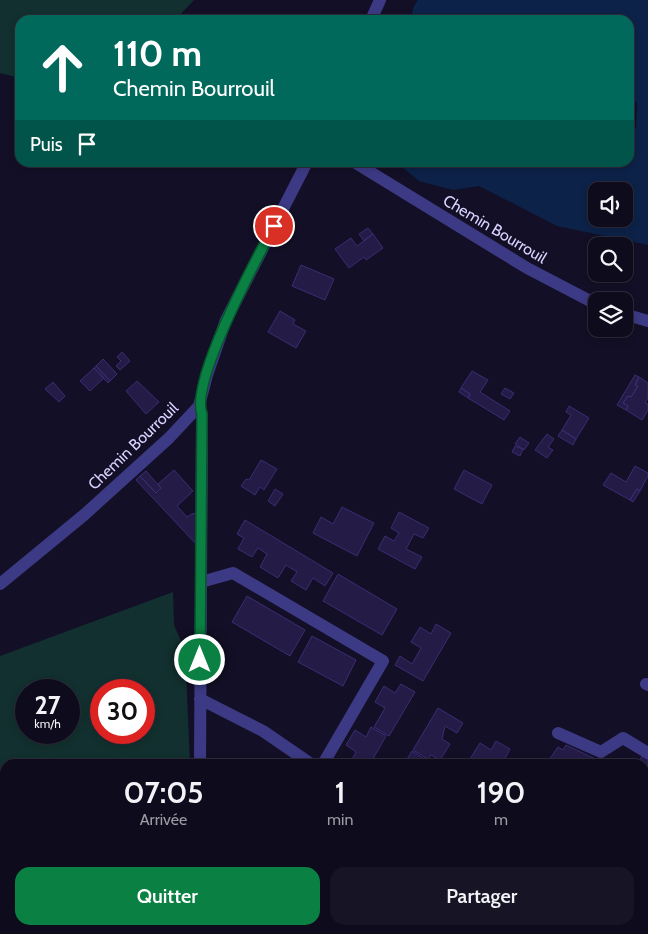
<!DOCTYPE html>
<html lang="fr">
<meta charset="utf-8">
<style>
:root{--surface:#0e0b1c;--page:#171425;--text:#f1f3f6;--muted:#9b9ba3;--line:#2e2b3b;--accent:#0b8043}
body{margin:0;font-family:Cabin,sans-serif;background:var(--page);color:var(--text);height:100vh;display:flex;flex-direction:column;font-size:19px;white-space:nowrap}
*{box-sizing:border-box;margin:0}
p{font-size:16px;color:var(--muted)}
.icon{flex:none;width:28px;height:28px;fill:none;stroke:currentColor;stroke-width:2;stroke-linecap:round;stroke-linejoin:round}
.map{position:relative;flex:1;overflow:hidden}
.side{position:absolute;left:0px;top:759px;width:649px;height:176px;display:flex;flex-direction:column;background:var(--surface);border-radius:15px 15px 0 0;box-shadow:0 2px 8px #0003,0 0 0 1px var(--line)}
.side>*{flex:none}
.banner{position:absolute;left:15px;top:15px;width:619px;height:152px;border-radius:15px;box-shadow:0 2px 8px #0003,0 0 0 1px var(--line);background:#00695c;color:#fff;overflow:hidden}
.tools{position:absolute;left:588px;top:182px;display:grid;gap:10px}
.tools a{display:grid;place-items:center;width:45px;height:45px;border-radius:10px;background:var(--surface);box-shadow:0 2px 8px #0003,0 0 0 1px var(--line);font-size:25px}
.speed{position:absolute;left:15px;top:679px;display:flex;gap:10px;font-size:25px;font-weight:700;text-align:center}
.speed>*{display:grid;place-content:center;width:65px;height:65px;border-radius:50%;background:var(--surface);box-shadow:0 2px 8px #0003,0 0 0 1px var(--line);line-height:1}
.speed small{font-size:12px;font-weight:400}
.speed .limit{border:8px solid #d22;background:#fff;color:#111}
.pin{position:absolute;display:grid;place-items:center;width:42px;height:42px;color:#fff;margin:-21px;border:2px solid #fff;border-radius:50%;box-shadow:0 1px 5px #0007}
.me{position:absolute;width:55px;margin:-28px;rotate:0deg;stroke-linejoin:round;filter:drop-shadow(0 0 4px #0008)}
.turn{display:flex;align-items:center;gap:18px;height:105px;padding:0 15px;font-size:22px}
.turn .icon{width:65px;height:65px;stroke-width:2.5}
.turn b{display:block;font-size:35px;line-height:42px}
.then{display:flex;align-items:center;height:48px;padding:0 15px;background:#0003;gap:10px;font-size:19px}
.eta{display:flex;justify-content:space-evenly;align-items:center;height:85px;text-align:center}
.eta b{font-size:30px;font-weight:600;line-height:35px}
.primary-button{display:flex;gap:10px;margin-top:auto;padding:10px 15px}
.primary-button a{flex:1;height:58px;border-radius:15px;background:var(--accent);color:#fff;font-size:20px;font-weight:600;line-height:58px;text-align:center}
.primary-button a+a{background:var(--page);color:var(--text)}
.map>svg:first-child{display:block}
</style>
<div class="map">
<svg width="648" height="934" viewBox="0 0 648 934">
<rect width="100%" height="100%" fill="#130f26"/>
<path fill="#12302f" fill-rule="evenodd" d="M0,0H194L175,20H20V78L0,73Z
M173,592L174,625L185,650L190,764H5V930H59L67,932L112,934L118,930H196V934H0V656ZM26,690H69V732H26ZM101,690H144V732H101Z"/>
<path fill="#0c2248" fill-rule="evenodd" d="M418,0H648V245L557,226L479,186L453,190L419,181L397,163L629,162V137L636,127L637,103L629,97V20H410L414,6ZM596,191H624V219H596Z"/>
<path fill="#241b47" stroke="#3b2d73" d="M368,228L373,234L364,241L359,234Z
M373,234L383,248L366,260L364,257L349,268L335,249L351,238L357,246Z
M301,265L334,279L325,300L292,286Z
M280,311L295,320L293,324L306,331L296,348L268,332Z
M122,352L130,361L120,370L116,366L121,361L117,357Z
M103,359L117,374L110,381L96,366Z
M96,366L110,381L108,383L94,368Z
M94,368L104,378L90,391L80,381Z
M472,371L488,380L480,392L510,411L504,420L468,398L470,394L461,388Z
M635,375L639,377L635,385L638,386L631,397L628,396L623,403L628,406L626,410L617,405Z
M639,377L648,383V398L645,403L648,404V410L642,420L626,410L628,406L623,403L628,396L631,397L638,386L635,385Z
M137,381L159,402L146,414L126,391Z
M53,382L65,396L59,402L45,389Z
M461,388L470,394L468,398L459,392Z
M505,388L514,393L510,399L501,394Z
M569,406L589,418L576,439L562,430L571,415L566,412Z
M562,430L576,439L573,445L558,436Z
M547,434L554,439L548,447L553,450L547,458L535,450Z
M520,437L529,443L524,450L515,444Z
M515,446L523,449L520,456L512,452Z
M261,460L277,469L264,490L260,487L255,495L241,486L246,479L249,480Z
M635,466L648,473V476L640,491L637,489L630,500L603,485L611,473L626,482Z
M174,470L193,491L177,506L187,517L192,514L197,513L196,544L136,480L140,476L156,493L161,488L158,484Z
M464,470L492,485L482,504L454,489Z
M146,471L161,488L156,493L140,476Z
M275,489L283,494L275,506L268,501Z
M637,489L640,491L633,502L630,500Z
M342,507L374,523L357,556L313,533L321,517L333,524Z
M399,512L429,528L423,538L414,534L406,549L422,557L415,569L378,549L385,536L394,541L399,533L391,528Z
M245,520L333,573L325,586L313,578L306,590L291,581L297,572L286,565L278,578L260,567L267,554L258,548L252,557L238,549L244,538L237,534Z
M338,574L397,609L382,635L323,601Z
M247,596L305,630L290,656L232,622Z
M436,624L451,633L423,681L395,665L400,656L412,664L421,648L411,642L420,627L431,634Z
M312,636L356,660L343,686L298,662Z
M401,684L415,692L389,736L374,727L385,708L375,702L384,686L395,693Z
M438,708L463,723L457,733L445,726L442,739L450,744L440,760L431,755L428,759L413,750Z
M371,727L386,736L370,764H351L350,763L356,752L346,745L355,730L366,737Z
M496,741L510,749L502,764H478L470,759L480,743L491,750Z
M566,745L606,764H554L549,760L558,747L563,750Z
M412,751L432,764H404Z
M642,756L648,760V796L644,803V764H638Z
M644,836L648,839V864L644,862Z
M283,930H301L298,934H289Z
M352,930H367L365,934H358Z"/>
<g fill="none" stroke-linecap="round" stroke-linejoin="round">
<path stroke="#3d3a85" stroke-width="12" d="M371,20L380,0
M354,162L527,268L596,304
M624,314L648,321
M199,406L202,415L200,764
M201,582L233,573L383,661L323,764
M0,584L84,515L169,438L199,406L207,375L226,320L307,162
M646,684L648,685
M200,699L263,731L311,764
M558,733L601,752L623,738L648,753
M211,930L212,934
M569,930L575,934"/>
</g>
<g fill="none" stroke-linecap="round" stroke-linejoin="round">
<defs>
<path id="route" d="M200,660L202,414C190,381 256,260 274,226"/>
</defs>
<use href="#route" stroke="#07532c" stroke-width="12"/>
<use href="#route" stroke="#0b8043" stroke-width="9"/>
</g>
<g text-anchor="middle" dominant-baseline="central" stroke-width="4" stroke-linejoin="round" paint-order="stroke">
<g font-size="16" fill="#d9d4ff" stroke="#130f26">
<text transform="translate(495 229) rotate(31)">Chemin Bourrouil</text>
<text transform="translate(133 446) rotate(-44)">Chemin Bourrouil</text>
</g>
</g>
</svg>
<div class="tools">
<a><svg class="icon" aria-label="sound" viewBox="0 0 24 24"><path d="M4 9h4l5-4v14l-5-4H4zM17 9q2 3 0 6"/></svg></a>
<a><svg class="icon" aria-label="search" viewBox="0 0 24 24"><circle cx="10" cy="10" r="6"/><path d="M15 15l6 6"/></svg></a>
<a><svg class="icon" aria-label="layers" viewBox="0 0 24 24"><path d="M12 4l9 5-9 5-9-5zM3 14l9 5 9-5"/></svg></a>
</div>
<div class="speed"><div>27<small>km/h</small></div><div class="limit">30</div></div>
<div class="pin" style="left:274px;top:226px;background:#d93025"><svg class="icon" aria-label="arrive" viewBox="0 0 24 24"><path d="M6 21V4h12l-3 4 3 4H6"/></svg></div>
<svg class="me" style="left:200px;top:660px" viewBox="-20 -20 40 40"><circle r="17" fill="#0b8043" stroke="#fff" stroke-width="3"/><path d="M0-11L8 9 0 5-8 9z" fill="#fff"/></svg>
<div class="banner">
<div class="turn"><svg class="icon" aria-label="ahead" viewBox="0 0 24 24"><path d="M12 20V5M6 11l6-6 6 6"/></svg><div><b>110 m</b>Chemin Bourrouil</div></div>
<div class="then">Puis<svg class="icon" aria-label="arrive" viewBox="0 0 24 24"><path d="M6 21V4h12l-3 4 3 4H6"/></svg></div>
</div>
<section class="side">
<div class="eta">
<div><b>07:05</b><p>Arrivée</p></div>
<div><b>1</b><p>min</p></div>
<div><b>190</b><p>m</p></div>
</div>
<div class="primary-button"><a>Quitter</a><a>Partager</a></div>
</section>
</div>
